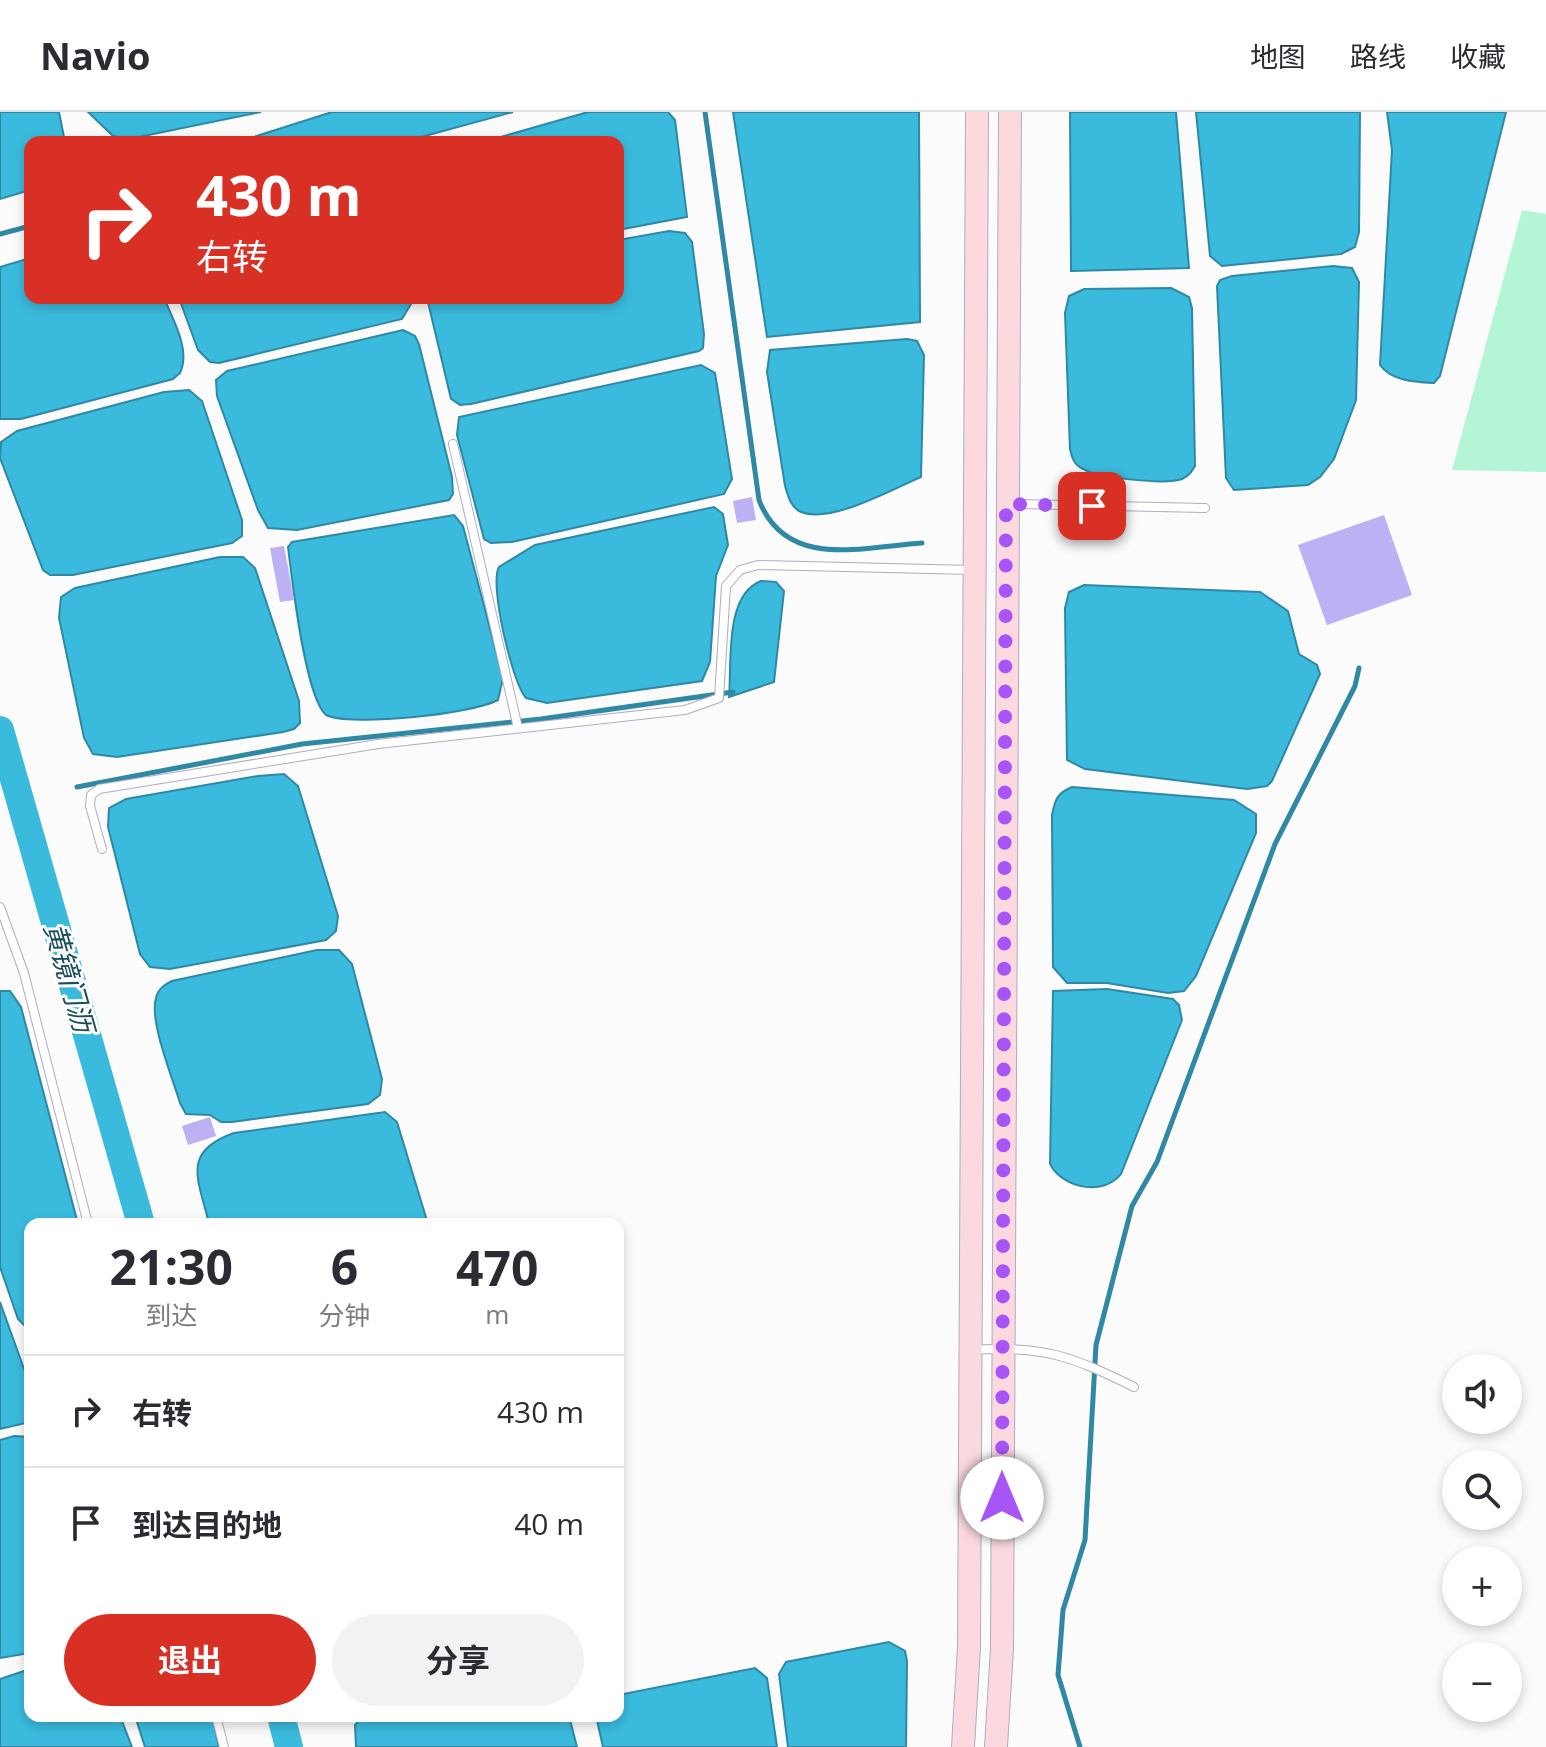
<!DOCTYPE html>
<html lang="zh">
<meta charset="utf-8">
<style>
:root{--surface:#fff;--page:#f2f2f3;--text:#2b2b33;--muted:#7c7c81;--line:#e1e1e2;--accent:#d93025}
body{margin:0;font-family:"Open Sans","Noto Sans SC",sans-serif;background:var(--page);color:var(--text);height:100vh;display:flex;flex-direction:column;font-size:30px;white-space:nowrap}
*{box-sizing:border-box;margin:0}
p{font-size:26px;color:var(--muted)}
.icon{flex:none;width:44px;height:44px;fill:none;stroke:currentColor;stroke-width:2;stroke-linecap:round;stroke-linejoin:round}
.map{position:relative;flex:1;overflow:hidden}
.sheet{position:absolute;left:24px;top:1106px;width:600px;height:504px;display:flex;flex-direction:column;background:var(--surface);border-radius:16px;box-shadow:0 4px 12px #0003}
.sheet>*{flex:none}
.guide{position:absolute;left:24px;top:24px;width:600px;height:168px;border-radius:16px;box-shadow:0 4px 12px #0003;background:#d93025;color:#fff;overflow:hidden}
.tools{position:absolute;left:1442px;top:1242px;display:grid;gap:16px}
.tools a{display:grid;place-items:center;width:80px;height:80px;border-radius:50%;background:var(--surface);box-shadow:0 4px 12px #0003;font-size:40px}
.pin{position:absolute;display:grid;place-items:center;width:68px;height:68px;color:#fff;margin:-34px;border-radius:16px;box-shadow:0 4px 12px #0006}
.me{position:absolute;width:88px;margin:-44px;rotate:0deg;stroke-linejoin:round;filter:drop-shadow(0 0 6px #0008)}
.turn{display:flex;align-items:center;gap:28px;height:168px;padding:0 40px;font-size:36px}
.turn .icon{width:104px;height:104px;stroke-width:2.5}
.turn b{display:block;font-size:56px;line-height:68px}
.eta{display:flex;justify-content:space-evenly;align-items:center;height:136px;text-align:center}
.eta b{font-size:48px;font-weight:700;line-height:56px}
.action{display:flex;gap:16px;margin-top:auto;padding:16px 40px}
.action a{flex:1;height:92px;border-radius:48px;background:var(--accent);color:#fff;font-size:32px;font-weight:700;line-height:92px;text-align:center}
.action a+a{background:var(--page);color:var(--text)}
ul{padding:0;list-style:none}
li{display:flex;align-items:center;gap:24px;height:112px;padding:0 40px;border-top:2px solid var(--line)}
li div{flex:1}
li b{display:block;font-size:30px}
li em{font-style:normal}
header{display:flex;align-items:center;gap:48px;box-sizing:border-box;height:112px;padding:0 40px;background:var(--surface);border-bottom:2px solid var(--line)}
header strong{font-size:38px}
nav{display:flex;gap:44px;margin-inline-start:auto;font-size:28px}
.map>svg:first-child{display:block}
</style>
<header>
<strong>Navio</strong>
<nav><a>地图</a><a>路线</a><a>收藏</a></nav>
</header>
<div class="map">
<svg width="1546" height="1635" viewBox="0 0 1546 1635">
<rect width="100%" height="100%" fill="#fbfbfb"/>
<path fill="#b3f5d5" d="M1522,98L1546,102V360L1452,358Z"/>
<path fill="#3abbde" stroke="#2f88a4" stroke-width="2" d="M0,0H59L65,30H30V78L0,87Z
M88,0H261L129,27L113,24Z
M332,0H513L403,30H238Z
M588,0H668L675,8L687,105L618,118V30H483Z
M733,0H919L920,210L767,225Z
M1070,0H1176L1189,156L1071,159Z
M1196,0H1360L1359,120L1355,135L1341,142L1222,154L1210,144Z
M1387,0H1506L1440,264L1434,271C1416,270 1391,269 1380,253L1392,38Z
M669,119L685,121L692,130L704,222L703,236L699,239L471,292L460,293L451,287L427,186H618V128Z
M30,146V186H164C173,208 191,238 180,261L173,267L21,307H0V155Z
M1333,154L1352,156L1359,170L1356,288L1334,347L1320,365L1308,373L1234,378L1226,366L1217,174L1220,168L1232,164Z
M1171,176L1189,185L1192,196L1195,354C1192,359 1189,364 1182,367C1166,373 1098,366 1083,357C1074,353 1072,346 1070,337L1065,201L1069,184L1084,177Z
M179,186H409L411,192L402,207L219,251L210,250L198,238Z
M403,218L415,224L419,232L452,365L453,382L449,388L297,418L268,416L258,398L217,284L216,268L227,259Z
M907,227L917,229L924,243L921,365C892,377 831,412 801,400C790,395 788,383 785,374L767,260L770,238Z
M701,253L715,261L732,367L724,382L512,430L491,431L484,427L457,323L459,305Z
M189,278L202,289L242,408V424L232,431L73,463H50L43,458L0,346L1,330L17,319L164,280Z
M714,395L723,402L728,433L716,464L710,550L702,569L547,591L526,586C512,571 489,471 499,455L535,433Z
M454,403L463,414L503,566L498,588C472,602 351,615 326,603C305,585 292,467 288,435L292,430Z
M220,445H243L255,456L299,589L300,611L294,617L283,620L117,645L93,642L84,626L59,506L61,485L75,476Z
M761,469L776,470L784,479L774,570L729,585C732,551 724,483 761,469Z
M1084,473L1260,480L1288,499L1299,542L1317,553L1320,562L1272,669L1267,674L1247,677L1085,657L1067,648L1065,496L1069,480Z
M284,662L298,674L338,804L336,819L326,828L170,857L150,855L140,842L108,715L109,696L126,687L258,664Z
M1072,675L1234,688L1256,702V721L1196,864L1184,879L1168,881L1107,871H1067L1053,855L1052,703C1055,688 1057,681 1072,675Z
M317,838H339L352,852L382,967L380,983L368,992L232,1010H221L210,1003L186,1002L180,991C173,967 149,909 156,886C158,877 164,873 172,869Z
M1107,877L1173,887L1179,893L1182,908L1121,1062C1104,1084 1063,1077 1050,1052L1053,879Z
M0,879H10L21,895L78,1112H30V1219L18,1207L0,1155Z
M385,1000L397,1010L428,1112H209C199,1068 180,1040 234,1021Z
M0,1190L29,1271L30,1310L0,1317Z
M14,1324L30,1325V1541L0,1546V1328Z
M889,1530L905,1539L907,1549L906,1635H788L779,1562L786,1550Z
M755,1556L767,1566L777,1635H603L596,1604H618V1583Z
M30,1557V1604H120L132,1635H0V1567Z
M135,1604H212L219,1635H145Z
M364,1604H569L577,1635H356L355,1613Z"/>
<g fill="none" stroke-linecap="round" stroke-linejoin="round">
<path stroke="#2f88a4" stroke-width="5" d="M705,0L759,388C786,458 862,435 922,431
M0,122L30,114
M77,675L302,632L541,607L733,580
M1080,1635L1058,1563L1063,1498L1085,1428L1096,1233L1132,1094L1157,1050L1275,732L1355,574L1359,556"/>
<path stroke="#3abbde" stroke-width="28" d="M0,618L141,1112
M281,1604L289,1635"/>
</g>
<path fill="#bdb0f3" d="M752,385L756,408L737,411L733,389Z
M1384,403L1412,483L1327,513L1298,433Z
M284,434L294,488L280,490L270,436Z
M210,1005L216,1024L188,1033L182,1014Z"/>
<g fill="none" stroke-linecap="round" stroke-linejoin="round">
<defs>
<path id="lane" d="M453,332L518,616
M1010,392L1205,396
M102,737L90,694L91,683L99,677L378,632L685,598L719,586L726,474L740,458L758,453L972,458
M0,795L24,861L88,1112
M971,1238C1043,1233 1071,1244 1134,1275
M216,1604L224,1635"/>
<path id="secondary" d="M963,1635L969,1535L977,0
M996,1635L1002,1536L1010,0"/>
</defs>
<use href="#lane" stroke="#afabc3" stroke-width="10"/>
<use href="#secondary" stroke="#afabc3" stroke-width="24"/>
<use href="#lane" stroke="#fff" stroke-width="8"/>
<use href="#secondary" stroke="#fbd9df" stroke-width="22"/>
</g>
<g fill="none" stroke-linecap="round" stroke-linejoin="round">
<path stroke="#a855f7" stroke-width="14" stroke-dasharray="0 25.2" d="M1002,1386L1006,392L1092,394"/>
</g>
<g text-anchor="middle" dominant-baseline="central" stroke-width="6" stroke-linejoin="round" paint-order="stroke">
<g font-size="28" font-style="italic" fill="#194e5d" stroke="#fff">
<text transform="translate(70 865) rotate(74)">黄镜门沥</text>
</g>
</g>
</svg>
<div class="tools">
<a><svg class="icon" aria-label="sound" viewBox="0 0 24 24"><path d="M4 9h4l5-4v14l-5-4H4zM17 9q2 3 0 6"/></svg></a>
<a><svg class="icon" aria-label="search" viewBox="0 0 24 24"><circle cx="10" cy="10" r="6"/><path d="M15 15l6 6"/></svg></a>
<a>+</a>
<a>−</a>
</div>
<div class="pin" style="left:1092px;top:394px;background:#d93025"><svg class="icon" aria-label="arrive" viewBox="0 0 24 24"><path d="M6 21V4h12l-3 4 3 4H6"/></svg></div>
<svg class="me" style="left:1002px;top:1386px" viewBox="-20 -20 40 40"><circle r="19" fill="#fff"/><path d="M0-13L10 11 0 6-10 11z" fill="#a855f7"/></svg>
<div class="guide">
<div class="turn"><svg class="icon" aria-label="right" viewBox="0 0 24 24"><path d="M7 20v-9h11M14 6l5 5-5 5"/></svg><div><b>430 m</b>右转</div></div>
</div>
<section class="sheet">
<div class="eta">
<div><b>21:30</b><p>到达</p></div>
<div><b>6</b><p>分钟</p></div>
<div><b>470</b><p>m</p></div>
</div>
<ul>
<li><svg class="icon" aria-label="right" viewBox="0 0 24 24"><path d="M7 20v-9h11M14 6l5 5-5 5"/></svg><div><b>右转</b></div><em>430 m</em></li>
<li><svg class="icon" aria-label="arrive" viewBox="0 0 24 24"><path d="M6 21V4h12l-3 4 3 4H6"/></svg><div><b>到达目的地</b></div><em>40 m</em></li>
</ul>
<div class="action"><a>退出</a><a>分享</a></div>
</section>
</div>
